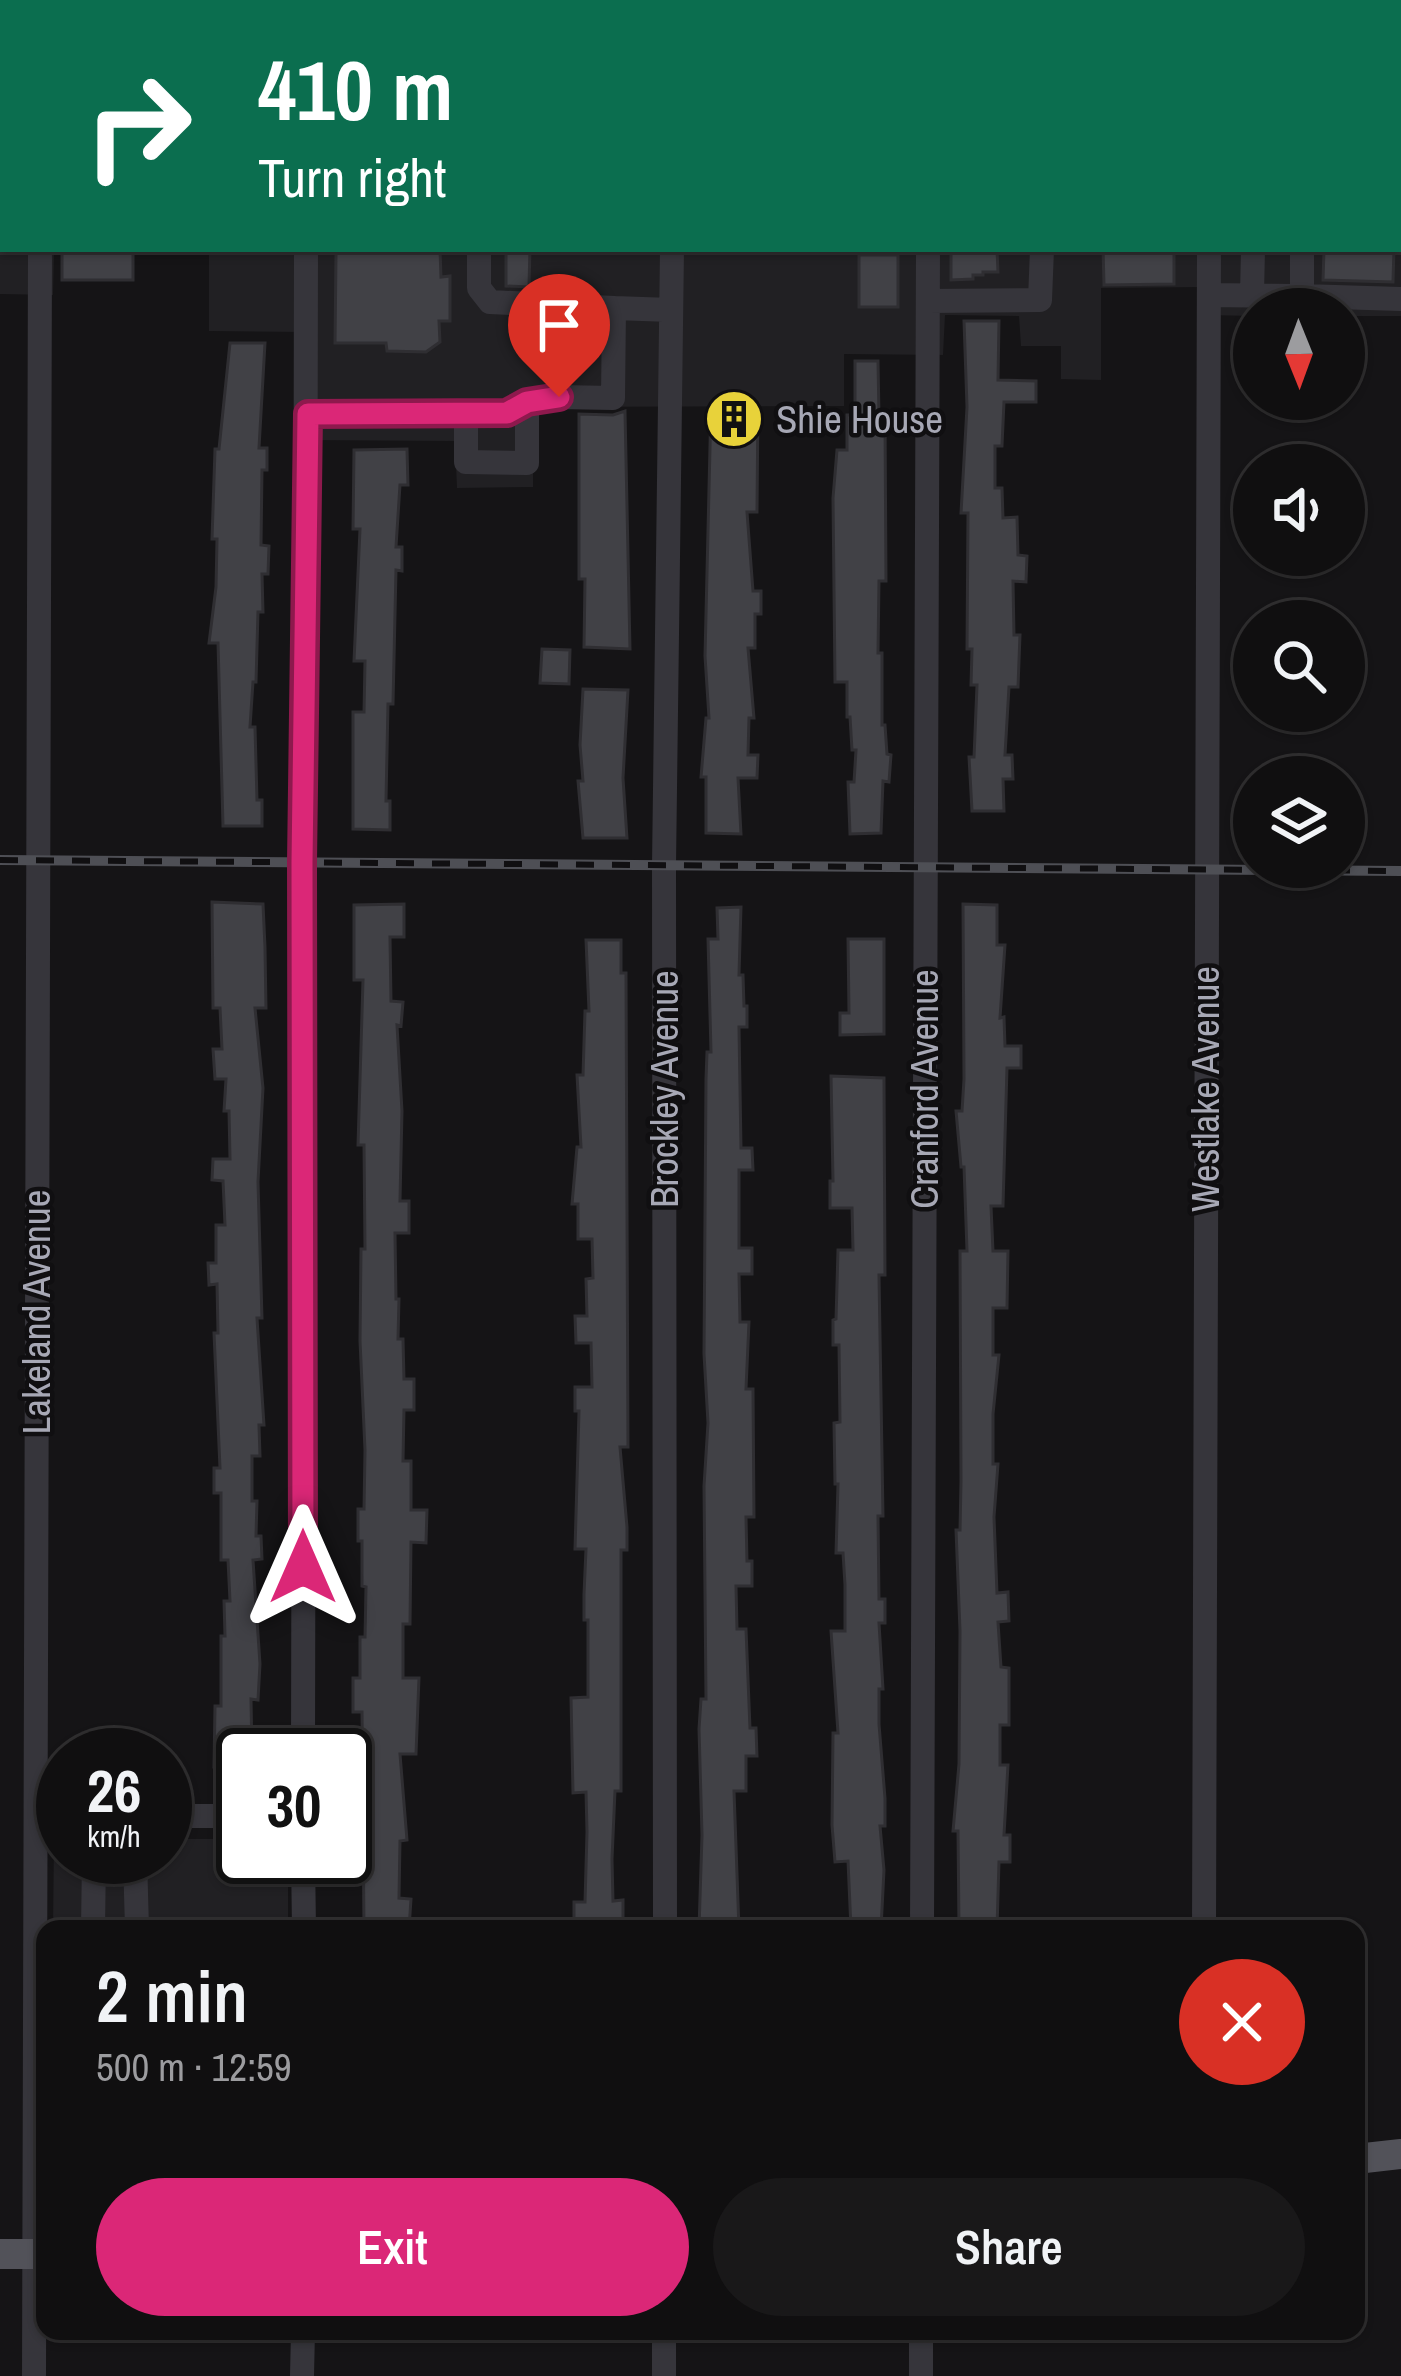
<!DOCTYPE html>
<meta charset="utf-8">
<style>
:root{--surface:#100f10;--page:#191819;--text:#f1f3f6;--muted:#9c9c9f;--line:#302f30;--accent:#db2777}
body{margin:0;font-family:"Archivo Narrow",sans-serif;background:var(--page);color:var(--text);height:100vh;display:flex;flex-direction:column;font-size:45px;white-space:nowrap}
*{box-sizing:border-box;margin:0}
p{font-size:39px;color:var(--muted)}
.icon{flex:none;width:66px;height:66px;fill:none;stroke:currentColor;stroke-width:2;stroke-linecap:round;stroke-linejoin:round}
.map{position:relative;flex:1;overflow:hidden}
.panel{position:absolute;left:36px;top:1920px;width:1329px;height:420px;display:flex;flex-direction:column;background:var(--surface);border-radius:24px;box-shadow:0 3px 9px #0004,0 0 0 3px var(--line)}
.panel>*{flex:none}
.guide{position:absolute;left:0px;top:0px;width:1401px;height:252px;box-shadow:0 3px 9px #0004,0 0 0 3px var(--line);background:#0b6e4f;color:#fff;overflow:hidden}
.needle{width:78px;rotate:179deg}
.tools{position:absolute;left:1233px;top:288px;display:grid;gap:24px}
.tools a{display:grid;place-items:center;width:132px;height:132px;border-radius:50%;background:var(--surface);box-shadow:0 3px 9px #0004,0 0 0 3px var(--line);font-size:60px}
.speed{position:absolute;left:36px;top:1728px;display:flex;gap:24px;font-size:60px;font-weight:700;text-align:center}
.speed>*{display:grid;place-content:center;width:156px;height:156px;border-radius:50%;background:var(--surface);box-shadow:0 3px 9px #0004,0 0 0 3px var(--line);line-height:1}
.speed small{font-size:30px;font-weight:400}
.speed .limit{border:6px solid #111;border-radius:18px;background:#fff;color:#111}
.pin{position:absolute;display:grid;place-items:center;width:102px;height:102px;color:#fff;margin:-123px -51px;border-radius:50% 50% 50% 0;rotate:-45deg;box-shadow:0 0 12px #0007}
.pin .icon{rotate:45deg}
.me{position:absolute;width:132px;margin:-66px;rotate:0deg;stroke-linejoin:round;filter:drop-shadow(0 0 9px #0008)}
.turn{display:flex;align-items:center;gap:42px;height:252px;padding:0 60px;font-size:54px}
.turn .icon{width:156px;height:156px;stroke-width:2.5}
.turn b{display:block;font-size:84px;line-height:102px}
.round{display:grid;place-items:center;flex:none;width:126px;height:126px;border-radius:63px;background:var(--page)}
.summary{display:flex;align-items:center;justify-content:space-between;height:204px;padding:0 60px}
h1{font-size:72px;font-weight:600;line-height:90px}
.cta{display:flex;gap:24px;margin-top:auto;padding:24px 60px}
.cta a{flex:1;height:138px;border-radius:72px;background:var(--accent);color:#fff;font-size:48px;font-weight:600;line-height:138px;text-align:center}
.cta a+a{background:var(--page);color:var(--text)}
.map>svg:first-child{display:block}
</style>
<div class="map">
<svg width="1401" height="2376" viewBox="0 0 1401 2376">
<rect width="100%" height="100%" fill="#151416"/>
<path fill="#212023" d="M0,0H533V3H3V249H54L53,295L0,294Z
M1145,0H1401V316H1344V309H1254V316L1206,315L1205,287L1101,288V380L1061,379V346H1021L1019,316L945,315L943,355L844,354V406L533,407V487L457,488L455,441L303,440V332L209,331V249H1398V3Z
M54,1838H63V1857H165V1839H243V1857H288V1929H53Z"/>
<path fill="#414146" stroke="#2f2e32" stroke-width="3" d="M62,249H133V280H62Z
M393,249H440L441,277L450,276V321H439L440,342L426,352L387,351L386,343H335L336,253H393Z
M506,249H530L529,287L506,286Z
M951,249H997L998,272H983V275H973V279L951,280Z
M1103,249H1174V284L1104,285Z
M1324,249H1394L1393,282L1323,280Z
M859,255H898V307H859Z
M964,321H999L998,380L1036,381V402H1004L1002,446H995V488H1002L1003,518L1017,517L1018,555L1027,556L1026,582L1013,581L1014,635H1020L1018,687H1009L1005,755H1012L1013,779H1003L1004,811H972L969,757H974L977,685H971L972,649H967L968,513H961L967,407Z
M230,343H265L259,448H267V470H262L261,545L269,546L268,574H262L263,612H258L256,682H253L250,727H255L257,800H262V826H223L218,643H209L216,587L217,539H212L215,449H219Z
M855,361H878L879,415L885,414L886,581H879L878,653H882V725H885L887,754L891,755L889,782L883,781L881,833L850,834L848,782H854L856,750H852L850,717H847V682H835L833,498L837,450H847V415H855Z
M758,404L757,512H747L753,591H761V614H755V648H748L754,718H749L748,755H758L757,778H738L741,834L706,833V777H701L706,718H709L705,656L711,405Z
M625,411L630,649L584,647L585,579H579V414L613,415Z
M407,449L408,485H400L396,547H402V571L396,570L393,704H388L386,801H390V830L353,829V712H364L365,661H354L360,529H353L354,450Z
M542,649L570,650L569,684L540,683Z
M583,689L628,690L623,778L627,838H583L578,781H583L580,745Z
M212,902L263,904L265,947L266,1008H255L263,1088L258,1182L262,1318H257L264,1425H259L260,1456H252V1501H257L256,1536H261L262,1559L253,1560L260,1664L258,1700L251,1699L252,1755H243V1799H218L219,1767H214L215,1706H221V1636H225L224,1601H230L228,1560H221V1493H214V1468H220L214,1333H218L217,1284L209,1285L208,1263H216V1225H225L223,1181L212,1180L213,1159H230L229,1111H224L226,1079H215L213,1049H222L220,1008H213Z
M404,904V937H390L391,1001L403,1002L401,1026L397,1025L402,1111L400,1201H409V1233H395L396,1299H399L398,1339H403L404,1379H414V1410H404L403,1461H411V1510H427L426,1543L411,1542L410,1624H403V1678H419L416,1754H400L407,1840L400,1841L399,1898L411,1899L409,1929H364L362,1712H353V1678H360V1637H365L366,1587L362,1586V1541H358V1509H364L365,1450L360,1341L361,1249H365L364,1145H358L363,980H354V905Z
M963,904L997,905V945H1005L1000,1018L1004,1017L1005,1046H1021V1068H1007L1003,1206H991L993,1251H1008L1007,1308H993V1355H999L993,1414V1464H998L994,1517L997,1593L1008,1592L1009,1621L998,1622L1001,1667L1009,1668V1725H1000V1765H1008L1004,1835H1010V1862H999L997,1929H959L958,1831H953L959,1764L960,1631L956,1530H960L961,1481L960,1251H967L964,1167H961L956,1111H962L964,1079Z
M741,907L739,975H743L744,1006H747V1027H739L741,1148H752L753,1170H739V1248H752V1274H739L740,1322H749L746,1389H753L754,1517H746L747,1561H752V1586H736L737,1629H746L750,1728H756L757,1756H746V1791H734L739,1929H699L702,1835L699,1729L701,1699H706L704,1486L708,1423L704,1354L706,1079L707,1052H711L708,939H718L717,908Z
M848,939H884V1034L840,1035V1013H849Z
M586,940H621V973H626L628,1447H620L627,1527V1550H621V1791H615L612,1859L613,1901L623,1900V1928L574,1929V1902H585L587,1832L586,1792L573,1793L571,1698L588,1697V1620H584V1594L586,1549H575L579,1411H575V1387H592L591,1343H576L575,1316H587L586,1279L593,1278L592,1239H578V1204H572L577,1147H581L577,1075H583L585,1011H589Z
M831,1076L884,1078L885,1275H879L883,1516H878L879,1599H885V1623H879L883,1689H879V1724L885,1798V1826H880L884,1870L881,1929H851L848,1861L835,1862L832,1825L833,1733H838L831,1631H845V1585L843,1553H836L838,1484H835L834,1423L840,1422L839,1345H833V1320L836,1319L838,1250H853L852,1208H830V1181H833Z"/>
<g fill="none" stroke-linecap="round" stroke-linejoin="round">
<path stroke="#36353b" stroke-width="24" d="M39,0V3
M342,0L346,3
M707,0L715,3
M1396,0L1401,6
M276,3V0
M421,3L424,0
M518,3V0
M768,3V0
M1054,3V0
M1189,3L1191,0
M1321,3V0
M1398,59H1401
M479,249V288L490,302L614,308L613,398L559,397
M1209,295L1302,296V249
M1252,295L1253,249
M1302,296L1401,299
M928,301L1040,300L1042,249
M614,308L671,310
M308,414H507L527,402L559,397V307
M466,414V462L527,463V402
M303,1755L306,249
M165,1816H243
M135,1857L137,1929
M303,1857L304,1929
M93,1929L94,1857
M665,1929L664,866L672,249
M922,1929L928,249
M1204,1929L1209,249
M34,2376L40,249
M302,2376L303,2331
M664,2376V2331
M921,2376V2331"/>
<path stroke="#525259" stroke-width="30" d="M0,133H3
M1398,160H1401
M1356,2159L1401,2154
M0,2254H45"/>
<defs>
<path id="rail" d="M0,860L1401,871"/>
</defs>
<use href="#rail" stroke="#4e4f55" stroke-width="10"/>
<use href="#rail" stroke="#100f11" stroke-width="6" stroke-dasharray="18" stroke-linecap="butt"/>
</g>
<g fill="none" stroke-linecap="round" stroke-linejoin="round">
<defs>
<path id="route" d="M303,1567L302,863L308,414L507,413L527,402L559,397"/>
</defs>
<use href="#route" stroke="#8e194d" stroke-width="30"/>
<use href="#route" stroke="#db2777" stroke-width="21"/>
</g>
<defs>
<symbol id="building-disc" viewBox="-11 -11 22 22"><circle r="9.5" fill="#e8d23a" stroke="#100f11"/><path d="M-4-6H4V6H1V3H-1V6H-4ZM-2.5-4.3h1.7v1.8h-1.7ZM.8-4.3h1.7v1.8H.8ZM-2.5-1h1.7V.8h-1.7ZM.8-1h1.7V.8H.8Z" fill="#111"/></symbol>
</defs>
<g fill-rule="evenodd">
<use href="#building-disc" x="701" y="386" width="66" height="66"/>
</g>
<g text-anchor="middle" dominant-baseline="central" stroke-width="9" stroke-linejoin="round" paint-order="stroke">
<g font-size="39" fill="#a7a8b5" stroke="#100f11" text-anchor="start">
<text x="776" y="419">Shie House</text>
</g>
<g font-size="39" fill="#a7a8b5" stroke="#100f11">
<text transform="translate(664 1089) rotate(-90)">Brockley Avenue</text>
<text transform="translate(924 1089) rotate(-90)">Cranford Avenue</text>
<text transform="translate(1205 1089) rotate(-90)">Westlake Avenue</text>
<text transform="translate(36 1312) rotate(-90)">Lakeland Avenue</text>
</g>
</g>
</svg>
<div class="tools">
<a><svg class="needle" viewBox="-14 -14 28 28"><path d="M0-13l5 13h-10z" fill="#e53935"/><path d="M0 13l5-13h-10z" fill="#9c9c9f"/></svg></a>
<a><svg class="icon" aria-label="sound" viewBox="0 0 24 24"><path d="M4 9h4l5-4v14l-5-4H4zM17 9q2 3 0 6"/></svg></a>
<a><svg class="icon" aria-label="search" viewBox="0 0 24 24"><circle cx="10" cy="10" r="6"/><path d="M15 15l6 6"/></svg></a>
<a><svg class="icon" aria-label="layers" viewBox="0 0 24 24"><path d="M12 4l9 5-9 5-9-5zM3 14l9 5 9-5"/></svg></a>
</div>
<div class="speed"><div>26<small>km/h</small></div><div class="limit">30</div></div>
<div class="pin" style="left:559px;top:397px;background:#d93025"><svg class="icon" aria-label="arrive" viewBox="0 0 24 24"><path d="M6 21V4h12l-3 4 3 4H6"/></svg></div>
<svg class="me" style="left:303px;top:1567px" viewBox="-20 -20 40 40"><path d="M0-17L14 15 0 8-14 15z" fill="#db2777" stroke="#fff" stroke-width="4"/></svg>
<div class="guide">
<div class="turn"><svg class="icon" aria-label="right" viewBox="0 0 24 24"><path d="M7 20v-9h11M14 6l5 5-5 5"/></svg><div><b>410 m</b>Turn right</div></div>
</div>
<section class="panel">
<div class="summary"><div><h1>2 min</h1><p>500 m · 12:59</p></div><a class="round" style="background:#d93025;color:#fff"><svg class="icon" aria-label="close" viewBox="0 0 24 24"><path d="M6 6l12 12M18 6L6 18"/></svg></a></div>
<div class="cta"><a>Exit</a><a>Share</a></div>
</section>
</div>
